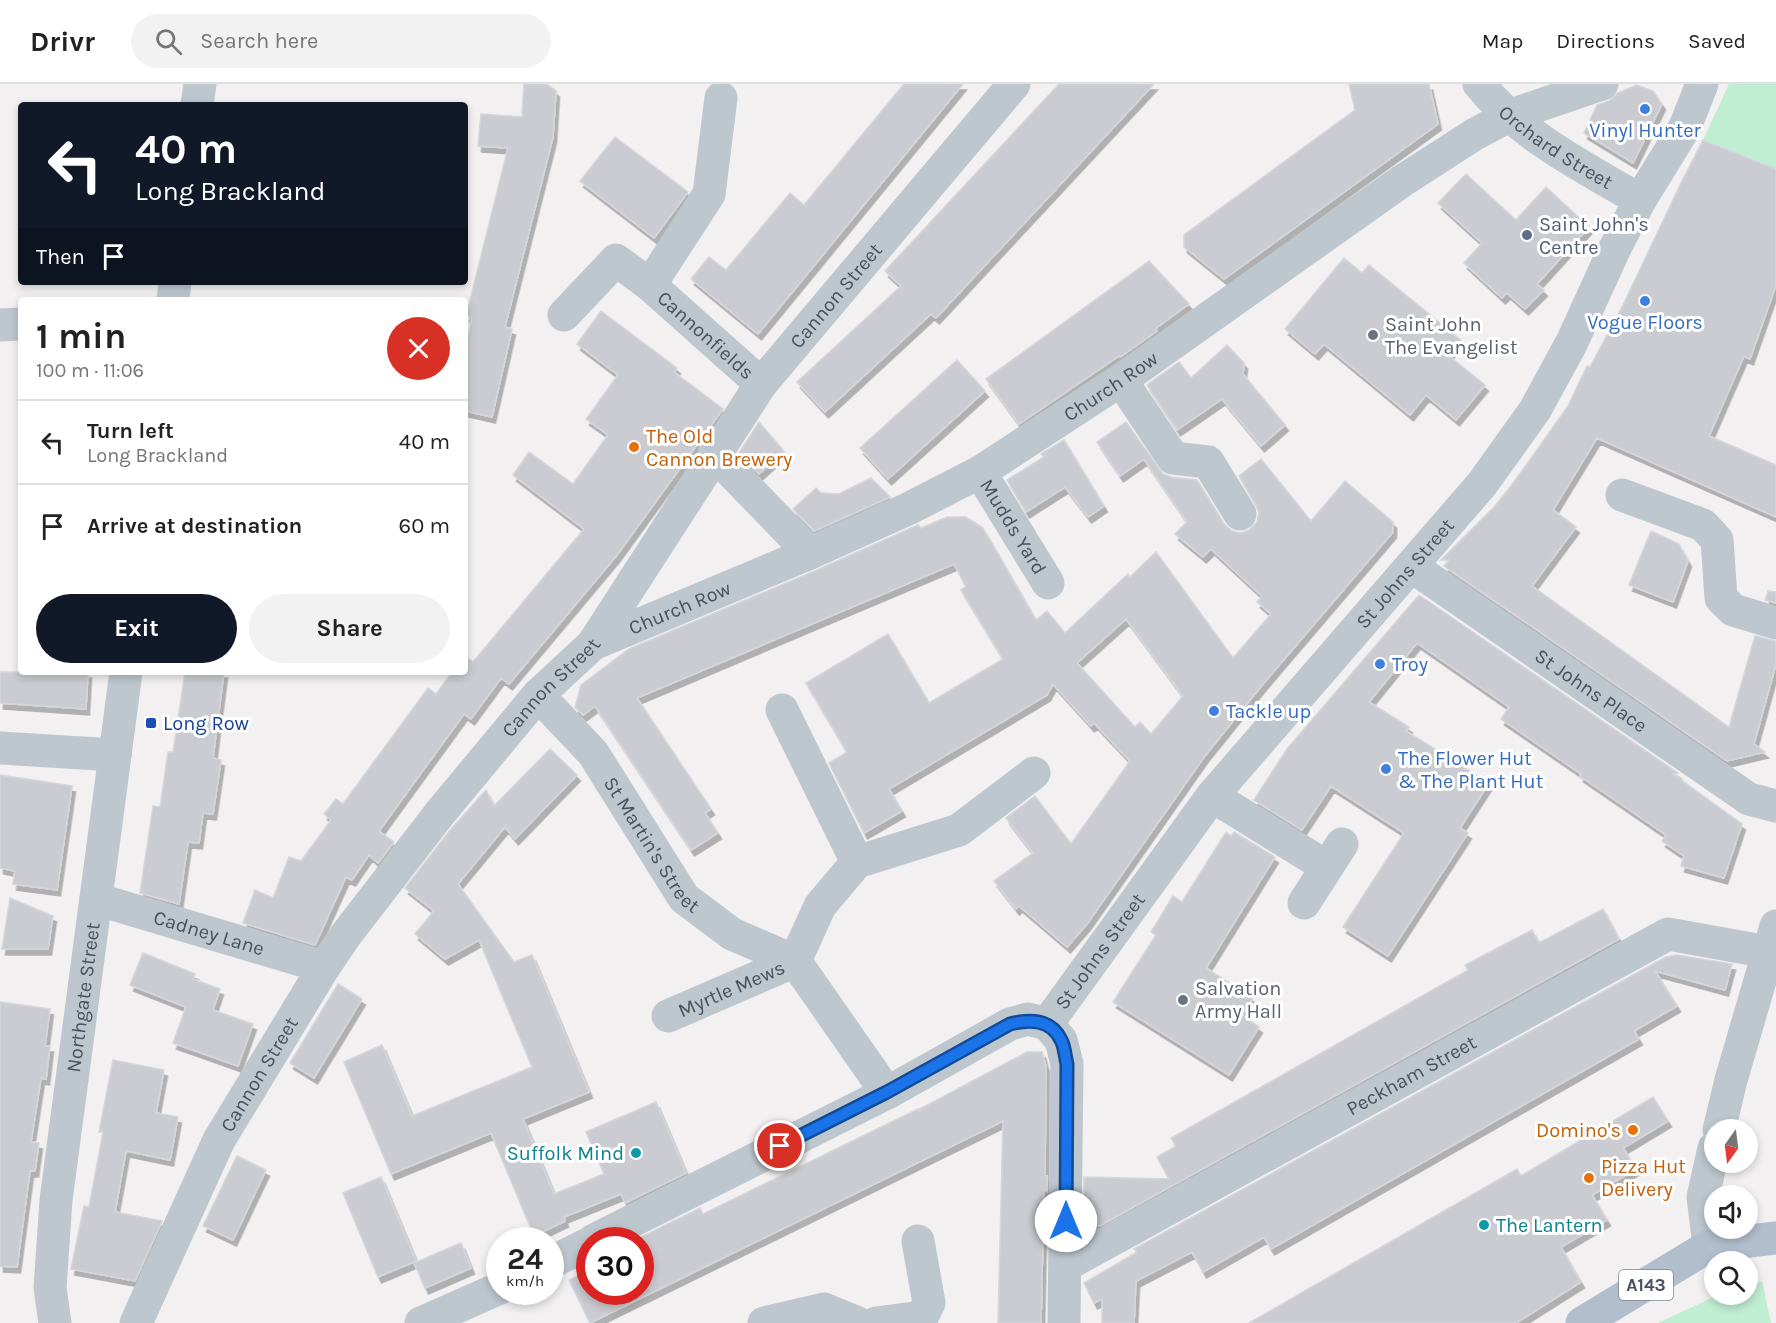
<!DOCTYPE html>
<meta charset="utf-8">
<style>
:root{--surface:#fff;--page:#f2f2f2;--text:#222;--muted:#767676;--line:#e0e0e0;--accent:#111827}
body{margin:0;font-family:Karla,sans-serif;background:var(--page);color:var(--text);height:100vh;display:flex;flex-direction:column;font-size:22px;white-space:nowrap}
*{box-sizing:border-box;margin:0}
p{font-size:20px;color:var(--muted)}
.icon{flex:none;width:33px;height:33px;fill:none;stroke:currentColor;stroke-width:2;stroke-linecap:round;stroke-linejoin:round}
.map{position:relative;flex:1;overflow:hidden}
.sheet{position:absolute;left:18px;top:213px;width:450px;height:378px;display:flex;flex-direction:column;background:var(--surface);border-radius:6px;box-shadow:0 3px 9px #0003}
.sheet>*{flex:none}
.hud{position:absolute;left:18px;top:18px;width:450px;height:183px;border-radius:6px;box-shadow:0 3px 9px #0003;background:#111827;color:#fff;overflow:hidden}
.needle{width:39px;rotate:194deg}
.buttons{position:absolute;left:1704px;top:1035px;display:grid;gap:12px}
.buttons a{display:grid;place-items:center;width:54px;height:54px;border-radius:50%;background:var(--surface);box-shadow:0 3px 9px #0003;font-size:30px}
.speed{position:absolute;left:486px;top:1143px;display:flex;gap:12px;font-size:30px;font-weight:700;text-align:center}
.speed>*{display:grid;place-content:center;width:78px;height:78px;border-radius:50%;background:var(--surface);box-shadow:0 3px 9px #0003;line-height:1}
.speed small{font-size:15px;font-weight:400}
.speed .limit{border:9px solid #d22;background:#fff;color:#111}
.pin{position:absolute;display:grid;place-items:center;width:51px;height:51px;color:#fff;margin:-26px;border:3px solid #fff;border-radius:50%;box-shadow:0 2px 6px #0007}
.me{position:absolute;width:66px;margin:-33px;rotate:0deg;stroke-linejoin:round;filter:drop-shadow(0 0 4px #0008)}
.turn{display:flex;align-items:center;gap:21px;height:126px;padding:0 18px;font-size:27px}
.turn .icon{width:78px;height:78px;stroke-width:2.5}
.turn b{display:block;font-size:42px;line-height:51px}
.then{display:flex;align-items:center;height:57px;padding:0 18px;background:#0003;gap:12px;font-size:22px}
.round{display:grid;place-items:center;flex:none;width:63px;height:63px;border-radius:32px;background:var(--page)}
.head{display:flex;align-items:center;justify-content:space-between;height:102px;padding:0 18px}
h1{font-size:36px;font-weight:700;line-height:45px}
.action{display:flex;gap:12px;margin-top:auto;padding:12px 18px}
.action a{flex:1;height:69px;border-radius:36px;background:var(--accent);color:#fff;font-size:24px;font-weight:700;line-height:69px;text-align:center}
.action a+a{background:var(--page);color:var(--text)}
ul{padding:0;list-style:none}
li{display:flex;align-items:center;gap:18px;height:84px;padding:0 18px;border-top:2px solid var(--line)}
li div{flex:1}
li b{display:block;font-size:22px}
li em{font-style:normal}
header{display:flex;align-items:center;gap:36px;box-sizing:border-box;height:84px;padding:0 30px;background:var(--surface);border-bottom:2px solid var(--line)}
header strong{font-size:28px}
nav{display:flex;gap:33px;margin-inline-start:auto;font-size:21px}
.search{width:420px;height:54px;background:var(--page);display:flex;align-items:center;gap:15px;box-sizing:border-box;padding:0 21px;border-radius:33px;color:var(--muted);font-size:22px}
.map>svg:first-child{display:block}
</style>
<header>
<strong>Drivr</strong>
<div class="search"><svg class="icon" aria-label="search" viewBox="0 0 24 24"><circle cx="10" cy="10" r="6"/><path d="M15 15l6 6"/></svg>Search here</div>
<nav><a>Map</a><a>Directions</a><a>Saved</a></nav>
</header>
<div class="map">
<svg width="1776" height="1239" viewBox="0 0 1776 1239">
<defs>
<filter id="shadow"><feDropShadow dx="3.5" dy="6" stdDeviation="0" flood-color="#0004"/></filter>
</defs>
<rect width="100%" height="100%" fill="#f2f0f0"/>
<path fill="#c0eed3" d="M1729,0H1776V85L1703,56Z
M1762,1197L1771,1239H1658L1718,1211L1748,1210V1202Z"/>
<path fill="#caccd2" stroke="#d4d6db" stroke-width="1.5" fill-rule="evenodd" filter="url(#shadow)" d="M524,0H547L556,7L553,53L505,243L512,245L492,333L465,327V265L472,234L466,232L508,64L478,62L481,30L522,33Z
M904,0H963L758,250L691,195L709,173L726,186L790,109L804,121Z
M1059,0H1154L936,234L931,230L825,328L797,298L901,202L885,187Z
M1349,0H1429L1438,40L1224,195L1184,163V151L1355,26Z
M1637,1L1653,7L1662,20L1633,79L1584,49L1597,21L1609,17L1618,9Z
M615,53L688,108L654,154L580,97Z
M1703,56L1776,85V201L1750,275L1744,272L1709,352L1776,381V433L1597,354L1553,426L1576,443L1532,502L1729,643L1755,552L1776,557V580L1754,660L1765,668L1727,677L1444,482L1449,476H1441L1495,422L1514,398L1568,322L1587,282L1590,283L1624,219L1681,99Z
M1466,90L1516,136L1546,103L1589,143L1537,200L1544,206L1525,225L1507,209L1502,214L1464,179L1482,159L1438,119Z
M1344,174L1362,189L1369,181L1461,256L1448,271L1485,301L1456,336L1426,311L1410,331L1324,260L1315,270L1285,245Z
M1149,177L1189,220L1155,245L1157,247L1120,273L1119,272L1019,340L986,295Z
M601,227L677,284L674,288L723,325L617,471L509,600L501,594L471,635L464,630L379,747L394,758L378,779L369,771L352,796L346,793L315,861L243,839L255,806L273,814L289,773L301,777L331,736L324,730L336,715L343,720L428,604L436,610L452,588H465V572L473,578L584,445L513,391L529,368L573,400L608,351L586,335L618,291L577,260Z
M1227,261L1244,279L1243,290L1285,341L1261,362L1222,315L1177,346L1147,301L1179,278L1191,294Z
M957,276L985,307L888,395L860,364Z
M759,338L784,367L759,390L739,369Z
M1126,338L1163,390L1171,393L1197,396L1224,440L1232,447L1241,449L1249,446L1257,438L1259,429L1256,421L1239,392L1261,375L1311,437L1345,397L1393,438V448L1263,600L1204,673L1087,840L1067,863L1019,822L1016,825L994,797L1033,769L1006,734L1035,712L1071,760L1130,677L1094,639L1091,642L1053,600L1047,611L889,705L902,727L864,749L829,679L847,668L806,599L888,550L929,619L1003,575L961,506L966,503L954,480L637,614L711,725L705,729L718,749L691,766L595,622L583,631L575,623L581,601L629,565L817,486L918,441L921,444L947,433H966L983,444L1036,536L1047,527L1065,549L1128,490L1130,493L1156,468L1233,574L1271,530L1257,518L1262,512L1211,465L1203,473L1175,450L1187,438L1144,375L1120,392L1097,358ZM1126,535L1183,612L1151,650L1140,638L1135,643L1077,579Z
M1064,356L1104,422L1088,433L1065,403L1026,428L1007,396L1044,373L1041,370Z
M871,394L890,413L814,447L793,425L816,404L821,409L839,410Z
M1651,447L1679,460L1688,477L1673,518L1629,501Z
M1768,507L1776,508V519L1765,516Z
M1419,511L1678,689L1673,690L1742,740L1724,794L1681,782L1684,772L1662,757L1666,751L1580,692L1581,690L1501,635L1509,623L1417,559L1369,618L1409,643L1406,647L1489,699L1460,744L1468,749L1388,872L1343,843L1404,749L1331,702L1302,746L1254,716L1287,665Z
M0,588H88L86,625L0,619Z
M185,588H224L213,674L221,676L213,730L203,729L199,759L188,758L179,820L140,809L153,722L160,723L168,668H173Z
M550,665L577,691L515,755L505,743L458,800L514,878L532,871L589,1008L523,1035L554,1110L604,1090L586,1048L656,1018L686,1089L625,1119L621,1110L564,1133L565,1137L534,1152L491,1049L391,1090L344,978L382,961L412,1032L532,983L479,856L445,875L415,850L434,827L405,804L451,745L486,706L494,722Z
M0,691L72,702L57,806L13,800L15,787L0,784Z
M1226,748L1231,752L1234,748L1275,773L1206,884L1253,914L1242,931L1259,943L1229,991L1113,918L1156,851L1151,848L1173,812L1182,818Z
M10,814L53,832L48,865H2Z
M1603,825L1619,855L1099,1142L1084,1132V1093L1169,1095L1157,1073L1176,1062L1171,1054L1468,886L1465,881L1532,846L1539,859Z
M143,869L195,890L193,895L220,905L213,926L253,940L238,982L173,959L186,923L130,901Z
M1677,871L1732,880L1725,906L1655,887L1677,922L1634,947L1639,955L1271,1165L1264,1153L1203,1188L1192,1168L1136,1197L1134,1239H1102V1215L1094,1219L1084,1199L1137,1168L1134,1165L1666,873Z
M338,900L362,915L314,994L290,979Z
M0,918L50,925L45,962H50L46,995L41,994L31,1058L39,1059L35,1087H30L17,1183L0,1182Z
M1027,968H1042L1046,983L1045,1092H1047V1107L1044,1105L1041,1239H998L1003,1037L590,1239L569,1196L590,1186V1208H640V1161L644,1159L641,1153L700,1124L703,1130L918,1025V1026Z
M113,976L164,986L156,1029L178,1033L170,1076L126,1067L115,1128L162,1137L135,1197L71,1185L84,1122L89,1123L103,1048H99Z
M1653,1013L1668,1037L1623,1064L1636,1085L1592,1111L1607,1136L1561,1163L1581,1198L1516,1239H1249L1517,1085L1521,1092Z
M237,1072L266,1086L233,1156L203,1142Z
M381,1093L416,1177L378,1193L343,1109Z
M461,1159L471,1184L425,1204L414,1179Z"/>
<g fill="none" stroke-linecap="round" stroke-linejoin="round">
<g stroke="#bec7ce" stroke-width="33">
<path id="s1" d="M1479,0C1520,51 1585,84 1640,116"/>
<path d="M197,21L200,0"/>
<path id="s2" d="M650,201L761,300"/>
<path d="M173,216L175,198"/>
<path d="M564,231L616,176L650,201L709,110L721,14"/>
<path d="M0,241L21,240"/>
<path d="M1121,296L1173,374L1208,378L1240,430"/>
<path d="M714,370L810,469"/>
<path id="s3" d="M980,388L1048,499"/>
<path d="M1622,411L1703,441L1717,456L1721,514L1733,526L1776,539"/>
<path id="s4" d="M1411,482L1749,715L1776,722"/>
<path id="s5" d="M593,560L810,469L908,425L980,388L1121,296L1402,97L1475,50L1511,31L1602,0"/>
<path id="s6" d="M538,611L593,669L684,814L732,850L795,877L887,1009"/>
<path d="M782,626L857,778"/>
<path d="M0,664L115,671"/>
<path d="M1212,712L1327,783"/>
<path id="s7" d="M96,815L324,883"/>
<path d="M1304,819L1342,760"/>
<path id="s8" d="M668,932L795,877L820,822L857,778L959,746L1034,689"/>
<path id="s9" d="M1047,940L1212,712L1482,400L1535,326L1572,258L1615,164L1640,116L1685,43L1702,0"/>
<path d="M1047,940L1061,956L1067,980L1064,1239"/>
<path d="M1719,1046L1731,996L1776,842"/>
<path d="M594,1156L887,1009L1010,940L1028,935L1047,940"/>
<path d="M1709,1162L1703,1113L1714,1064"/>
<path d="M550,1179L590,1159"/>
<path id="s10" d="M1066,1181L1668,850L1768,868"/>
<path id="s11" d="M55,1239L50,1204L56,1116L126,588"/>
<path id="s12" d="M136,1239L219,1056L324,883L345,852L440,729L538,611L593,560L761,300L1014,0"/>
<path d="M421,1239L500,1204"/>
<path d="M764,1239L824,1225L858,1239"/>
<path d="M876,1239L922,1233L929,1219L918,1157"/>
</g>
<path stroke="#b1becd" stroke-width="33" d="M1582,1239L1709,1162L1776,1154"/>
</g>
<g fill="none" stroke-linecap="round" stroke-linejoin="round">
<defs>
<path id="route" d="M780,1062L887,1008L1010,940C1030,935 1051,935 1061,956C1065,963 1065,973 1067,980L1066,1137"/>
</defs>
<use href="#route" stroke="#114b97" stroke-width="15"/>
<use href="#route" stroke="#1a73e8" stroke-width="10"/>
</g>
<g fill="#3f7fe0" stroke="#fff" stroke-width="2">
<circle cx="1645" cy="25" r="6"/>
<circle cx="1645" cy="217" r="6"/>
<circle cx="1380" cy="580" r="6"/>
<circle cx="1214" cy="627" r="6"/>
<circle cx="1386" cy="685" r="6"/>
</g>
<circle fill="#5c6f8a" stroke="#fff" stroke-width="2" cx="1527" cy="151" r="6"/>
<g fill="#6b7280" stroke="#fff" stroke-width="2">
<circle cx="1373" cy="251" r="6"/>
<circle cx="1183" cy="916" r="6"/>
</g>
<g fill="#e8710a" stroke="#fff" stroke-width="2">
<circle cx="634" cy="363" r="6"/>
<circle cx="1633" cy="1046" r="6"/>
<circle cx="1589" cy="1094" r="6"/>
</g>
<rect fill="#1a4fb4" stroke="#fff" stroke-width="2" x="145" y="633" width="12" height="12" rx="3"/>
<g fill="#0f9aa8" stroke="#fff" stroke-width="2">
<circle cx="636" cy="1069" r="6"/>
<circle cx="1484" cy="1141" r="6"/>
</g>
<g text-anchor="middle" dominant-baseline="central" stroke-width="6" stroke-linejoin="round" paint-order="stroke">
<rect fill="#fff" stroke="#7f868e" stroke-width="1.5" x="1619" y="1186" width="54" height="30" rx="4.5"/>
<g font-size="18" font-weight="bold" fill="#48525d">
<text x="1646" y="1201">A143</text>
</g>
<g font-size="20" fill="#366cbe" stroke="#fff" text-anchor="start">
<text x="1645" y="46" text-anchor="middle">Vinyl Hunter</text>
<text x="1645" y="238" text-anchor="middle">Vogue Floors</text>
<text x="1392" y="580">Troy</text>
<text x="1226" y="627">Tackle up</text>
<text x="1398" y="674">The Flower Hut<tspan x="1398" dy="23">&amp; The Plant Hut</tspan></text>
</g>
<g font-size="20" fill="#48525d" stroke="#fff">
<text stroke="none"><textPath href="#s1" startOffset="100">Orchard Street</textPath></text>
<text stroke="none"><textPath href="#s12" startOffset="1250">Cannon Street</textPath></text>
<text stroke="none"><textPath href="#s2" startOffset="75">Cannonfields</textPath></text>
<text stroke="none"><textPath href="#s5" startOffset="580">Church Row</textPath></text>
<text stroke="none"><textPath href="#s3" startOffset="64">Mudds Yard</textPath></text>
<text stroke="none"><textPath href="#s9" startOffset="576">St Johns Street</textPath></text>
<text stroke="none"><textPath href="#s5" startOffset="94">Church Row</textPath></text>
<text stroke="none"><textPath href="#s12" startOffset="764">Cannon Street</textPath></text>
<text stroke="none"><textPath href="#s4" startOffset="219">St Johns Place</textPath></text>
<text stroke="none"><textPath href="#s6" startOffset="189">St Martin's Street</textPath></text>
<text stroke="none"><textPath href="#s7" startOffset="118">Cadney Lane</textPath></text>
<text stroke="none"><textPath href="#s9" startOffset="90">St Johns Street</textPath></text>
<text stroke="none"><textPath href="#s8" startOffset="69">Myrtle Mews</textPath></text>
<text stroke="none"><textPath href="#s11" startOffset="328">Northgate Street</textPath></text>
<text stroke="none"><textPath href="#s12" startOffset="278">Cannon Street</textPath></text>
<text stroke="none"><textPath href="#s10" startOffset="394">Peckham Street</textPath></text>
</g>
<g font-size="20" fill="#4e5e75" stroke="#fff" text-anchor="start">
<text x="1539" y="140">Saint John's<tspan x="1539" dy="23">Centre</tspan></text>
</g>
<g font-size="20" fill="#5b616d" stroke="#fff" text-anchor="start">
<text x="1385" y="240">Saint John<tspan x="1385" dy="23">The Evangelist</tspan></text>
<text x="1195" y="904">Salvation<tspan x="1195" dy="23">Army Hall</tspan></text>
</g>
<g font-size="20" fill="#c56008" stroke="#fff" text-anchor="start">
<text x="646" y="352">The Old<tspan x="646" dy="23">Cannon Brewery</tspan></text>
<text x="1621" y="1046" text-anchor="end">Domino's</text>
<text x="1601" y="1082">Pizza Hut<tspan x="1601" dy="23">Delivery</tspan></text>
</g>
<g font-size="20" fill="#164399" stroke="#fff" text-anchor="start">
<text x="163" y="639">Long Row</text>
</g>
<g font-size="20" fill="#0d838f" stroke="#fff" text-anchor="end">
<text x="624" y="1069">Suffolk Mind</text>
<text x="1496" y="1141" text-anchor="start">The Lantern</text>
</g>
</g>
</svg>
<div class="buttons">
<a><svg class="needle" viewBox="-14 -14 28 28"><path d="M0-13l5 13h-10z" fill="#e53935"/><path d="M0 13l5-13h-10z" fill="#767676"/></svg></a>
<a><svg class="icon" aria-label="sound" viewBox="0 0 24 24"><path d="M4 9h4l5-4v14l-5-4H4zM17 9q2 3 0 6"/></svg></a>
<a><svg class="icon" aria-label="search" viewBox="0 0 24 24"><circle cx="10" cy="10" r="6"/><path d="M15 15l6 6"/></svg></a>
</div>
<div class="speed"><div>24<small>km/h</small></div><div class="limit">30</div></div>
<div class="pin" style="left:780px;top:1062px;background:#d93025"><svg class="icon" aria-label="arrive" viewBox="0 0 24 24"><path d="M6 21V4h12l-3 4 3 4H6"/></svg></div>
<svg class="me" style="left:1066px;top:1137px" viewBox="-20 -20 40 40"><circle r="19" fill="#fff"/><path d="M0-13L10 11 0 6-10 11z" fill="#1a73e8"/></svg>
<div class="hud">
<div class="turn"><svg class="icon" aria-label="left" viewBox="0 0 24 24"><path d="M17 20v-9H6M10 6l-5 5 5 5"/></svg><div><b>40 m</b>Long Brackland</div></div>
<div class="then">Then<svg class="icon" aria-label="arrive" viewBox="0 0 24 24"><path d="M6 21V4h12l-3 4 3 4H6"/></svg></div>
</div>
<section class="sheet">
<div class="head"><div><h1>1 min</h1><p>100 m · 11:06</p></div><a class="round" style="background:#d93025;color:#fff"><svg class="icon" aria-label="close" viewBox="0 0 24 24"><path d="M6 6l12 12M18 6L6 18"/></svg></a></div>
<ul>
<li><svg class="icon" aria-label="left" viewBox="0 0 24 24"><path d="M17 20v-9H6M10 6l-5 5 5 5"/></svg><div><b>Turn left</b><p>Long Brackland</p></div><em>40 m</em></li>
<li><svg class="icon" aria-label="arrive" viewBox="0 0 24 24"><path d="M6 21V4h12l-3 4 3 4H6"/></svg><div><b>Arrive at destination</b></div><em>60 m</em></li>
</ul>
<div class="action"><a>Exit</a><a>Share</a></div>
</section>
</div>
